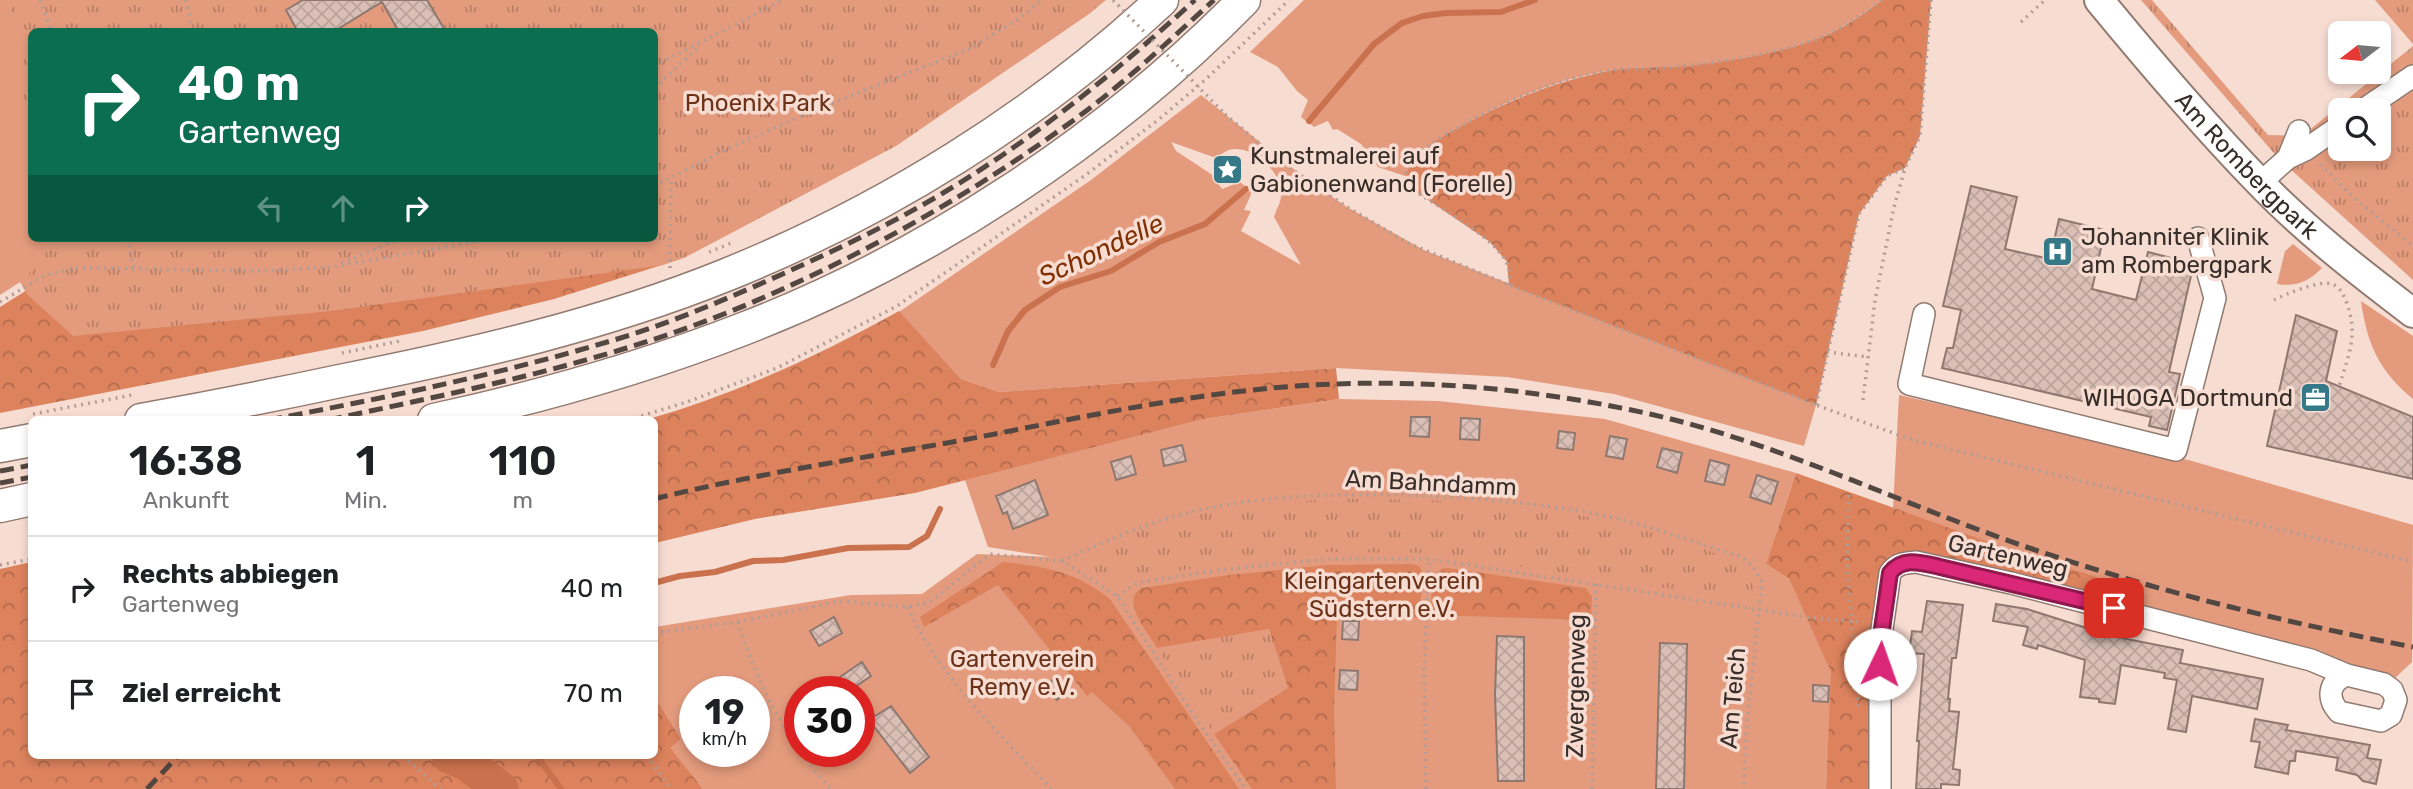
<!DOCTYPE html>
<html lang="de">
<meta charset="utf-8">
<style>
:root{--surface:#fff;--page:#f6f6f6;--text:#202124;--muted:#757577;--line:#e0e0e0}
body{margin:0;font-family:Rubik,sans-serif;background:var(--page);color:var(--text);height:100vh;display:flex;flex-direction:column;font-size:26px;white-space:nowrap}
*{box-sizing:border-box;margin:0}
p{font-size:23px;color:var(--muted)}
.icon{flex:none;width:38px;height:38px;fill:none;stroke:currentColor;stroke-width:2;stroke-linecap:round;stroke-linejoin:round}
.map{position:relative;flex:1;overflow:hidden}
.details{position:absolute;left:28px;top:416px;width:630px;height:343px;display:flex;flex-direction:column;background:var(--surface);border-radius:10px;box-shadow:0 4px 10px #0003}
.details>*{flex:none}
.banner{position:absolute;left:28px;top:28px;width:630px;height:214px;border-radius:10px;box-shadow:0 4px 10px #0003;background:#0b6e4f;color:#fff;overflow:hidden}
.needle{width:46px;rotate:254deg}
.buttons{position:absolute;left:2328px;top:21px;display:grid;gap:14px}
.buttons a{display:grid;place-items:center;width:63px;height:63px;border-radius:10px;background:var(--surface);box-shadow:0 4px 10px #0003;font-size:35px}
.speed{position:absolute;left:679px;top:676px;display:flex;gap:14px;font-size:35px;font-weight:700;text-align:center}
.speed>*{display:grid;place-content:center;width:91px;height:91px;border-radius:50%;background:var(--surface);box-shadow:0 4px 10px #0003;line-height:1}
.speed small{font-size:18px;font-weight:400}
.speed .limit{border:10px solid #d22;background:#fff;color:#111}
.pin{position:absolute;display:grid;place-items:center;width:60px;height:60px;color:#fff;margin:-30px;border-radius:14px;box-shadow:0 4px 10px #0006}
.me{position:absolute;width:77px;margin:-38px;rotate:3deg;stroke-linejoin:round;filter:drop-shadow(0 0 5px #0008)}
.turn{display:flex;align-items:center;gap:24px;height:147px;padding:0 35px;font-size:32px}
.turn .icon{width:91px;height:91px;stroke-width:2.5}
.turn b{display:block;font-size:49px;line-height:60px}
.lanes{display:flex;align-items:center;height:66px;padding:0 35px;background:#0003;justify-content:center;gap:35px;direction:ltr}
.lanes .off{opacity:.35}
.eta{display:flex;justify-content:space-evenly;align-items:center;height:119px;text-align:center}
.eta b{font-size:42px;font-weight:600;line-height:49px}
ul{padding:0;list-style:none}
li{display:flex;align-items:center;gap:21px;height:105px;padding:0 35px;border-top:2px solid var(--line)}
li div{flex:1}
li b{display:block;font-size:26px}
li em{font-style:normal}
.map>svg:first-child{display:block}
</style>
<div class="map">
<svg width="2413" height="789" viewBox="0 0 2413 789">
<defs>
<pattern id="forest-crowns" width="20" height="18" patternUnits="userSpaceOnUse" patternTransform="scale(1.75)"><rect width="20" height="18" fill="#dc825d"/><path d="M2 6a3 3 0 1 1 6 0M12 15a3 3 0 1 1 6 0" fill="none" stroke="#b36b4d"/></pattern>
<pattern id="park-tufts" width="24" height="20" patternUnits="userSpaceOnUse" patternTransform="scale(1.75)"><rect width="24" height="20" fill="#e49b7d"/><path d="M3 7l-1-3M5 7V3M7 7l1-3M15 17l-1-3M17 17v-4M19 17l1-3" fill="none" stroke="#ba7f66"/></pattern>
<pattern id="building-cross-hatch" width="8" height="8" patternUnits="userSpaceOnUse" patternTransform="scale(1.75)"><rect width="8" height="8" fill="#d9bfb5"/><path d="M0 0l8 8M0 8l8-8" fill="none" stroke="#bba49c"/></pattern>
</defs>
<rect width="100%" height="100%" fill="#f7dcd2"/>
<path fill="#e49b7d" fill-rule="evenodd" d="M0,0H182L32,32V238H390L34,273L0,295Z
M1304,0H1882C1858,17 1836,33 1808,42C1771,54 1731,61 1693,65C1667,68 1639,66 1613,70C1559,78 1511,99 1463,125C1439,138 1416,149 1405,176L1378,167L1361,144L1337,129L1333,130L1328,121L1314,127L1301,117L1308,100L1297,91L1278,67L1250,52Z
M1201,95L1305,178L1347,207L1424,250L1816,405L1804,446L1614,394L1507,377L1336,368L999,392L961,379L899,312L1091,180ZM1171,142L1216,158C1221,154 1228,149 1235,149C1256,148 1284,175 1281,196C1281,202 1276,210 1274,217L1301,265L1241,231L1251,211L1244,210L1252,192L1240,182L1222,189L1211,174L1176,151Z
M2293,244L2322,268C2308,282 2296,287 2277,284L2285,251Z
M2361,301L2413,336V399C2379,371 2367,344 2361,301Z
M1899,395L2192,461L2413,525L2412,662L2394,679L2099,598V578L1998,545L1893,508Z
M1339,399L1438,401L1605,419L1796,473L1766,564L1789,579L1832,672L1826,789H703L671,748L681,739L655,697V627L851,595L922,594L977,554L1051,557L988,547L965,480L1204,419ZM695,691H754V751H695ZM800,691H859V751H800Z"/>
<path fill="url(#forest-crowns)" d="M1882,0H1931L1920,136L1905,168L1887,176L1859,214L1816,405L1509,285L1507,262L1490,242L1412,189L1405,176C1416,149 1439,138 1463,125C1511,99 1559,80 1613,70C1639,66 1667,68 1693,65C1731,61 1771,54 1808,42C1836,33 1858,18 1882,0Z
M665,193V264L554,299L423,331L0,413V307L35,285L654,238Z
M899,311L961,379L999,392L1336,368L1339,399L1204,419L915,493L755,519L655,543L654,420H645C734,395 818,356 899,311Z
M1796,473L1998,545L2100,578L2099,598L1894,558L1872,789H1826L1831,672L1789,579L1766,564Z
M31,562L32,756H654L655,697L681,739L671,748L703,789H0V569Z
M1003,562C1044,566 1077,572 1110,599L1239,789H1175L1130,727L1092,692L1087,696L998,585L924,627L920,617Z
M1411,564L1419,566L1422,571L1420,618L1337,615L1334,711L1336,789H1252L1214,734L1288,688L1269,629L1157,648C1148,632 1119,600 1142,588L1229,575L1328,565Z
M1447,568L1586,588L1592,597L1591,620L1431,615L1432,579L1441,569Z"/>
<path fill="url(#park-tufts)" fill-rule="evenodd" d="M10,0H1106L1089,14L896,146L684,258L663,265L331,311L73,336L27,294L20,282L46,258L44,238H654V32H32L31,153Z
M2141,0H2152L2268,135L2302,136L2413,46V280L2279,159ZM2340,110H2378V149H2340Z
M2375,0H2413V44Z
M1332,499C1410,499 1489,501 1566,513C1624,522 1681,541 1736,560L1749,567L1753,588L1745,597L1734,598L1430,553L1328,552L1228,563L1124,579L1106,578L1090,570L1083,563L1082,557C1145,514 1258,504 1332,499Z
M1269,629L1288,688L1214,734L1157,648Z"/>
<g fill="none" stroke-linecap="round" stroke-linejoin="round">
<path stroke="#ca724d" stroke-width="6" d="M1309,121L1374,44L1402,23L1423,16L1446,13L1501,12L1535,0
M993,365L1008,331L1025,310L1060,287L1111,271L1159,242L1205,224L1246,189
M654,583L680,576L715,572L753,561L783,560L848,548L909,547L927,536L940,509
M537,756L561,789"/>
<path stroke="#ca724d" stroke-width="35" d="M449,756L466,763L501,789"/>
</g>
<path fill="url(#building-cross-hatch)" stroke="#8f786f" stroke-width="2" d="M303,0H427L446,32H399L382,2L333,32H298L286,10Z
M1971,186L2017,197L2005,249L2050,259L2059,219L2105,230L2092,289L2136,300L2148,252L2191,263L2193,267L2169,372L2180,374L2167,430L2149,426L2151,417L1942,368L1947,348H1953L1961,310L1943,306Z
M2296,315L2337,331L2326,381L2413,417V479L2267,446Z
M1411,417H1430L1429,437L1410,436Z
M1461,418L1480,419L1479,440L1460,439Z
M1559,431L1575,433L1573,450L1557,448Z
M1610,436L1627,439L1623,459L1606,456Z
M1182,445L1186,461L1164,466L1161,450Z
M1662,448L1682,453L1677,473L1657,467Z
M1131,456L1136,474L1116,480L1111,462Z
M1710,460L1729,465L1724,485L1705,481Z
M1757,475L1778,482L1771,504L1750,497Z
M1035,480L1048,515L1013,529L1007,512L1003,514L996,496Z
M1927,601L1963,605L1956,658H1952L1948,699H1950L1949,711L1959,712L1953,769L1960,770L1959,785L1941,784V789H1916L1919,741H1917L1924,654L1909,653L1912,631L1922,632Z
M1996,604L2027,609L2096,631V633L2183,650L2180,663L2263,679L2257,709L2192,696L2186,732L2168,729L2177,680L2164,678L2165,673L2121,665L2115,704L2099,702V699L2080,697L2085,660L2038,645L2037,649L2023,645L2028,627L1993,621Z
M834,617L842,633L819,646L810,631Z
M1343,621H1359L1358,640L1342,639Z
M1497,636L1524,637V781H1498L1495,695Z
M1660,643L1687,644L1684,789H1656Z
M862,662L871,676L849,691L840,677Z
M1340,670L1358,671L1357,690L1339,689Z
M1057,676L1068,689L1057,700L1045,687Z
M1813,685L1829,686L1828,702L1813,701Z
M891,706L929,757L910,773L869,720Z
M2255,719L2288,725L2286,730L2370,745L2367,758L2381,760L2376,784L2363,781L2357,775L2336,770L2338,758L2309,753L2296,751L2295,761H2290L2288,774L2255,767L2260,742L2251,741Z"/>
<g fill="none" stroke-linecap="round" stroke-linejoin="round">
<defs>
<path id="minor" d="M2363,110L2413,76
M2288,158L2305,150L2340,126
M2260,183L2288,158L2299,131
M1924,314L1909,384L2176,450L2215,298L2198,238
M1880,789V643L1890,573C1897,563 1905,563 1916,562L2011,583L2311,660L2347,675C2329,681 2326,698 2339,712L2381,721L2391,715L2396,700L2392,690L2384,684L2347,675"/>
<g id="major">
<path id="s1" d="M2099,0C2150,62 2202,123 2258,181C2305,230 2359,272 2413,313"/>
</g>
<path id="highway" d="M141,420C208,408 274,395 340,381C471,355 602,325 726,275C885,211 1036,117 1162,0
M434,420C540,397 643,368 743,329C925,259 1107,140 1244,0
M0,446L32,440
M0,506L32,499"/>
</defs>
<use href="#minor" stroke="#917a70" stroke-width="24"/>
<use href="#major" stroke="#917a70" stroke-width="32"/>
<use href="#highway" stroke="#917a70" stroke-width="35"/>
<path stroke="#b19d95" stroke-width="3.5" stroke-dasharray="2 5" stroke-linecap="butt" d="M40,0L52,32
M186,0L193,32
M2021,22L2045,0
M2408,51L2413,52
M654,66L783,0
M32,75V80
M654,88L698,48
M1225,114L1280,161L1347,207L1408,243L1519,289L1816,405L1913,440L2413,562
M2320,164L2354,198L2413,246
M654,186L729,148L810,112L969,49L1017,20L1042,0
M127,238L134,268
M709,252L734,242
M341,263L403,238
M670,268L671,178
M1509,285C1510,278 1510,271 1507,264C1496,237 1436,206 1412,189L1405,176C1416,149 1439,138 1463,125C1510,99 1559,78 1613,70C1629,68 1645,70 1661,68C1710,64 1761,57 1808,42C1836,33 1858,18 1882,0
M2274,300C2286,294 2319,280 2332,284C2340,287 2343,294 2346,301C2359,335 2349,353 2339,387
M0,302L44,276L75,268L260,271L333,267L497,238
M1827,352L1869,357
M342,353L400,341
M1863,400L1875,300L1894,207L1905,168L1920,136L1931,0
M1816,405L1859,214L1887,176L1905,168
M33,414L132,395
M628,420L687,402L777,368L897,306L1087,174L1158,120L1205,80L1289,0
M1849,495L1847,560L1858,706
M1062,561C1105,541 1148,522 1195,511C1283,491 1375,493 1464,498C1519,502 1577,508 1631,522C1668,532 1705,546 1742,557L1754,568L1762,582L1745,743L1744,789
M0,565L32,559
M1117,596L1139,582L1228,569L1328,559H1429L1812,618L1864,622
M908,607C938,677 1000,733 1051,789
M738,622C755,680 789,745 831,789
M654,633L738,622L840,601L908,607L930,602L990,554L1062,561L1117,596L1198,722L1246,789
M403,756L441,789
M647,756L671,789
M1426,789L1424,670L1429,559
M1592,789L1596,584"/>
<use href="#minor" stroke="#fff" stroke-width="21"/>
<use href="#major" stroke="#fff" stroke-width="28"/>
<use href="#highway" stroke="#fff" stroke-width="32"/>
<path stroke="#534742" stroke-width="5" stroke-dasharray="14 7" stroke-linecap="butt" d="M268,420C385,398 501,374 614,340C674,322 731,297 787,272C840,248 893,223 943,193C1034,139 1117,71 1195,0
M328,420C469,390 613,361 746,305C867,254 981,189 1086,111C1131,77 1172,38 1214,0
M0,471L32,465
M0,483L32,477
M654,499C754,474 857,459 958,441C1081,418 1209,388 1335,384C1441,380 1546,391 1650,414C1770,441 1885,496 2001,538C2135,586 2273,620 2413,647
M147,789L178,756"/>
<path stroke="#b19d95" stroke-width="3.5" stroke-dasharray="2 5" stroke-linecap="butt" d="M1113,0L1225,114"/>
</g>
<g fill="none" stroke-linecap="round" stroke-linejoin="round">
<defs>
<path id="route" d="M1880,664V643L1890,573C1903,556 1922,563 1940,567L2114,608"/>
</defs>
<use href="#route" stroke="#8e194d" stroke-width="18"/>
<use href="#route" stroke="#db2777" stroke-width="12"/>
</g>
<defs>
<symbol id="sight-square" viewBox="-11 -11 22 22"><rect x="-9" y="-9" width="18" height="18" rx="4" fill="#357888" stroke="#f7dcd2"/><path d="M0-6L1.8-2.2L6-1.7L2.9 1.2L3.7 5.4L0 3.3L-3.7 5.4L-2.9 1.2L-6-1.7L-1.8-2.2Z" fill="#fff"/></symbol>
<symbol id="hospital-square" viewBox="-11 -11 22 22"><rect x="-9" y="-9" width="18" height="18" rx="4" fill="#357888" stroke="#f7dcd2"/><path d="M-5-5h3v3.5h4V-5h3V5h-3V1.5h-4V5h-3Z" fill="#fff"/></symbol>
<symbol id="office-square" viewBox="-11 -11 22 22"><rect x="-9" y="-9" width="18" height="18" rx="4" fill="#357888" stroke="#f7dcd2"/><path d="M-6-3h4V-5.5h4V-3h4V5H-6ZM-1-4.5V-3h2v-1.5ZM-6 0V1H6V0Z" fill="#fff"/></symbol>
</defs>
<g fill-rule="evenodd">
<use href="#sight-square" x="1210" y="152" width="35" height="35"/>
<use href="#hospital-square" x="2040" y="234" width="35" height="35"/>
<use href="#office-square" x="2298" y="380" width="35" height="35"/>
</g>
<g text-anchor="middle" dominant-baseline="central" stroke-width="7" stroke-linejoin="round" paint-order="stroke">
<g font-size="24" fill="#6c3218" stroke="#f7dcd2">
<text x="758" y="103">Phoenix Park</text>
<text x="1382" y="581">Kleingartenverein<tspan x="1382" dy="28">Südstern e.V.</tspan></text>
<text x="1022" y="659">Gartenverein<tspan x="1022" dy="28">Remy e.V.</tspan></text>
</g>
<g font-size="24" fill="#372d29" stroke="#f7dcd2" text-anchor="start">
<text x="1250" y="156">Kunstmalerei auf<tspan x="1250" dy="28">Gabionenwand (Forelle)</tspan></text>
<text x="2081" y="237">Johanniter Klinik<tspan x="2081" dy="28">am Rombergpark</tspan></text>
<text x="2293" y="398" text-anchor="end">WIHOGA Dortmund</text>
</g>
<g font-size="24" fill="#372d29" stroke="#f7dcd2">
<text stroke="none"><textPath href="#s1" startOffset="222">Am Rombergpark</textPath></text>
<text transform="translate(1431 483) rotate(3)">Am Bahndamm</text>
<text transform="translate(2008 556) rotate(13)">Gartenweg</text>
<text transform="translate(1576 686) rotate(-89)">Zwergenweg</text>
<text transform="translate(1733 698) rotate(-85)">Am Teich</text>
</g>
<g font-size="26" font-style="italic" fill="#803003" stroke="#f7dcd2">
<text transform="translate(1101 250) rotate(-25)">Schondelle</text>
</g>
</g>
</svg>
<div class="buttons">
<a><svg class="needle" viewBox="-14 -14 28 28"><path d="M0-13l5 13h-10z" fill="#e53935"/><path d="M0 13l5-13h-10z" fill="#757577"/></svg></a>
<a><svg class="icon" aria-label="search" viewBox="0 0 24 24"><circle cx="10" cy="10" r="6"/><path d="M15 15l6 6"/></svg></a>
</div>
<div class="speed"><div>19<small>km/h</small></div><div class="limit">30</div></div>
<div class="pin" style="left:2114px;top:608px;background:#d93025"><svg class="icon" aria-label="arrive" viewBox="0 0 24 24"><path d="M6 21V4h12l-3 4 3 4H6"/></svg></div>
<svg class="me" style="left:1880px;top:664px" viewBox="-20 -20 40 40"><circle r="19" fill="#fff"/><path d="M0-13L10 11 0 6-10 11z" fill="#db2777"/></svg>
<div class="banner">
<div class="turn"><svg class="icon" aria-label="right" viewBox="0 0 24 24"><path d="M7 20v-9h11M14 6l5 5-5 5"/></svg><div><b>40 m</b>Gartenweg</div></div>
<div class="lanes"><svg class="icon off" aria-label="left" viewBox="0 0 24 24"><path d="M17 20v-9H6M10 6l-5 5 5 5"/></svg><svg class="icon off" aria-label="ahead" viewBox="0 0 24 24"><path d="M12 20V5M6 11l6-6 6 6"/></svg><svg class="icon" aria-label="right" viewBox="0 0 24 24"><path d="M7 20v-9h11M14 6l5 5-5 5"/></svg></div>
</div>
<section class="details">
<div class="eta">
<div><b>16:38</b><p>Ankunft</p></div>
<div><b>1</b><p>Min.</p></div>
<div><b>110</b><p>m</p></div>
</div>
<ul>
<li><svg class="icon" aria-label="right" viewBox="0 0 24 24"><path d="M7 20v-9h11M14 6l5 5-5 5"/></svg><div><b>Rechts abbiegen</b><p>Gartenweg</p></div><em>40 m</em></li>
<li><svg class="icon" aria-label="arrive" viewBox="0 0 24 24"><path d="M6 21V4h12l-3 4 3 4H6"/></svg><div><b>Ziel erreicht</b></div><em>70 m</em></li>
</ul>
</section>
</div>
